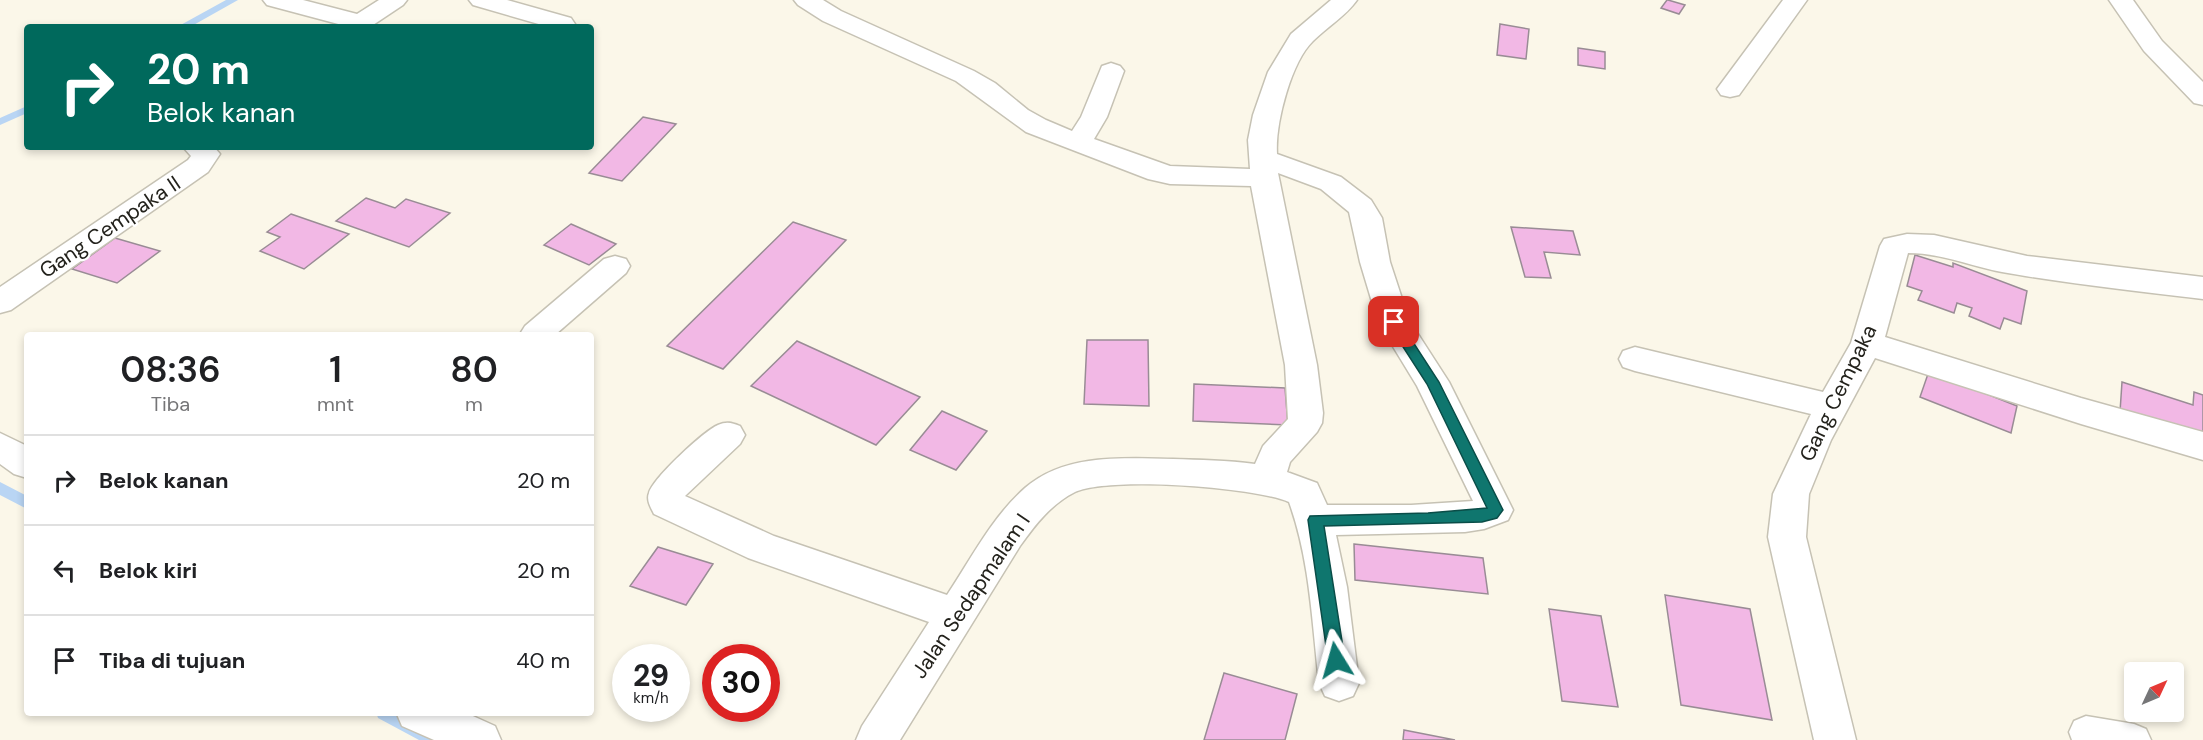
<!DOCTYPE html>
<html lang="id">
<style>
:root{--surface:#fff;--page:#f2f2f2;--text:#202124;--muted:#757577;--line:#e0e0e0}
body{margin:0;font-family:"DM Sans",sans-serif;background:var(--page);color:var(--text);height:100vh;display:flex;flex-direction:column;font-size:22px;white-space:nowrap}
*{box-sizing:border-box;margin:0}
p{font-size:20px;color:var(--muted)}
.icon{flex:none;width:33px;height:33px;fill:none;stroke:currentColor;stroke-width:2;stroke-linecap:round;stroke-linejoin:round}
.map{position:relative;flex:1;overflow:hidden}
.side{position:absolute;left:24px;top:332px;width:570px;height:384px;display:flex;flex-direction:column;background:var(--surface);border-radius:6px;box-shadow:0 3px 9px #0003}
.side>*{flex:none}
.banner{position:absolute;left:24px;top:24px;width:570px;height:126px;border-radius:6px;box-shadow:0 3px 9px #0003;background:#00695c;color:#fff;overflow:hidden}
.needle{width:39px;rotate:46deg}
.tools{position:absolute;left:2124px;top:662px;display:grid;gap:12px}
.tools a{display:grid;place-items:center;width:60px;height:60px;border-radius:6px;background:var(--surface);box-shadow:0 3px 9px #0003;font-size:30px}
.speed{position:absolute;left:612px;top:644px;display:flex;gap:12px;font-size:30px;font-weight:700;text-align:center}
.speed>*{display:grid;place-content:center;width:78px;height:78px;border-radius:50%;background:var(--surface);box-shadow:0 3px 9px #0003;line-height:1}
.speed small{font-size:15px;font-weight:400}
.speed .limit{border:9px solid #d22;background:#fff;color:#111}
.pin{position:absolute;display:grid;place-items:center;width:51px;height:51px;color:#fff;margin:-26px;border-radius:12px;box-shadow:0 3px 9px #0006}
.me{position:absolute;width:66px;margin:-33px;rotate:352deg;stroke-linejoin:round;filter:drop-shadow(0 0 4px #0008)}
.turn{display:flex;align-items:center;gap:21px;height:126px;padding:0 24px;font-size:27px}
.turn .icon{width:78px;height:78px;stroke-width:2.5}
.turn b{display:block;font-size:42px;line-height:51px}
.eta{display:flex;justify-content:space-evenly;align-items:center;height:102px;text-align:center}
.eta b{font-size:36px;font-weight:600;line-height:42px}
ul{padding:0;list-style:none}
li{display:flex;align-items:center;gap:18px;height:90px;padding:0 24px;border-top:2px solid var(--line)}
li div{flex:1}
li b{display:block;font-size:22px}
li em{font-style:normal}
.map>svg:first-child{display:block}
</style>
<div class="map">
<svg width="2203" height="740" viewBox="0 0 2203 740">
<rect width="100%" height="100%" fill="#fbf7e9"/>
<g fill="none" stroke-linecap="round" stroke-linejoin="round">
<path fill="#b9d5f4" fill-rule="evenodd" d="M226,0H238L190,27H177Z
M27,106V113L0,125V118Z
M0,482L27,496V509L0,495Z
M376,712H401L442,734L445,740H419L378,718Z"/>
</g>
<path fill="#f2b8e5" stroke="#998c95" stroke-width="1.5" d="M1667,0H1668L1685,5L1679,14L1661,8Z
M1500,24L1529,29L1526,59L1497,55Z
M1578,48L1605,52V69L1578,65Z
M643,117L676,124L622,181L589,173Z
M366,198L395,208L406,199L450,213L409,247L336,221Z
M291,214L349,234L304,269L260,251L280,237L267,232Z
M793,222L846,240L723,369L667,346Z
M571,224L616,244L589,265L544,245Z
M1511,227L1573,231L1580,255L1544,252L1551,278L1525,277Z
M115,238L160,251L117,283L72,269Z
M1915,255L1953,267V263L2027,291L2021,324L2004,318L2000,329L1969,316L1972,308L1957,303L1954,313L1918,300L1922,291L1907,286Z
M1087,340H1148L1149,406L1084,404Z
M797,341L920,397L876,445L751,386Z
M1929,371L2017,406L2011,433L1920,397Z
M2122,382L2193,405L2194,392L2203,395V441L2120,412Z
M1194,384L1285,388L1288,425L1193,421Z
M942,411L987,431L956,470L910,450Z
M1354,544L1483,558L1488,594L1355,580Z
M658,547L713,564L686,605L630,586Z
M1665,595L1750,609L1772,720L1681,705Z
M1549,609L1601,616L1618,707L1562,701Z
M1224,673L1297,694L1285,740H1204Z
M1404,730L1455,740H1403Z"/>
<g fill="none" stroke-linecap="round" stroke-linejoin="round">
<defs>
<path id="service" d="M2086,716L2134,724L2146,729L2151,740H2072L2069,732L2074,721Z"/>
<path id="minor" d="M263,0H303L357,14L379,0H407L403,5L370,27H341L342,25L267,5Z
M469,0H507L571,18L577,27H549L473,5Z
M794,0H823L841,11L974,71L995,83L1028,110L1046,120L1072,131L1081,117L1102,66L1111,63L1120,66L1124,71L1107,117L1094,139L1170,166L1250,169L1248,140L1253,115L1268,72L1291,34L1331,0H1357C1346,16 1327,27 1313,41C1291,62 1275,124 1277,154L1341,177L1371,200L1382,218L1390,262L1409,320L1449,382L1513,510L1508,520L1484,529L1465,532L1336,535L1347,587L1359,683L1353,696L1339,701L1325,696L1319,683C1312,622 1310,560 1289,502C1254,487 1109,476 1075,492C1051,504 1035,525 1020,546L900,740H856L862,726L929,622L748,558L654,514C651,508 646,500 649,493C653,478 704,431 718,425C727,421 732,423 740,426L745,435L740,444L685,496L774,536L947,595C971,559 992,517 1025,488C1065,453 1123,458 1173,459C1200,460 1227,460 1255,464L1263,446L1288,419L1285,365L1251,186L1170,184L1148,179L1026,132L956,81L823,21L798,5ZM1278,173L1321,189L1349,212L1360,262L1378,322L1417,386L1473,501L1411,505H1327L1317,483L1287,472L1290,462L1317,432L1322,423L1323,413L1317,365Z
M1783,0H1807L1739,95L1730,97L1721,95L1717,89Z
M183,147H214L220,154L208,172L11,310L0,313V287L188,160L191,156Z
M1907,234L1934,235L2027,256L2203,277V299C2136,291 2069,284 2002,272C1970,266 1941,253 1908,253L1885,337L2081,398L2203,432V460L2081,424L1875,358L1831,440L1809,494L1806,537L1856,740H1814L1768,537L1773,494L1811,414L1635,371L1623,367L1619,359L1623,351L1635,347L1823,392L1851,343L1880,246L1884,239Z
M615,256L626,259L630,266L626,273L556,334H520L525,326L604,259Z
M0,433L27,446V478L14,474L0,464Z
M396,712H464L495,726L501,740H434L402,726Z"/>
<path id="tertiary" d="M2109,0H2133L2162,41L2203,82V105L2194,103L2144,51Z"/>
</defs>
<use href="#service" stroke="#c6c2b4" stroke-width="3"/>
<use href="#minor" stroke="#c6c2b4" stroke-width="3"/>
<use href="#tertiary" stroke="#c6c2b4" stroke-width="3"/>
<use href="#service" fill="#fff" fill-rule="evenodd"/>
<use href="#minor" fill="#fff" fill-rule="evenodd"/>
<use href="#tertiary" fill="#fff" fill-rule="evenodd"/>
</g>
<path fill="#0f766e" stroke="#0a4d48" stroke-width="1.5" d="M1394,318L1398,319L1439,382L1503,510L1497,518L1482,522L1324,526L1345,660L1342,665L1336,667L1330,665L1328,660L1308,520L1310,516L1428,513L1487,508L1427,384L1387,322Z"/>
<g text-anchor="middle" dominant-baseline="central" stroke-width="4.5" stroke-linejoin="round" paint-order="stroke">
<g font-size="21" fill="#23221c" stroke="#fff">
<text transform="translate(110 227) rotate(-34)">Gang Cempaka II</text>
<text transform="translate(1838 393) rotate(-64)">Gang Cempaka</text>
<text transform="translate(971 596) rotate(-56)">Jalan Sedapmalam I</text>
</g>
</g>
</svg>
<div class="tools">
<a><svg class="needle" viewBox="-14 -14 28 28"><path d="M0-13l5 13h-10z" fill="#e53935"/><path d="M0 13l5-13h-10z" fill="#757577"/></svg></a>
</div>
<div class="speed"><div>29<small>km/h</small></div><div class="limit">30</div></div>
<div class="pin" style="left:1394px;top:322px;background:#d93025"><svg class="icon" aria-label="arrive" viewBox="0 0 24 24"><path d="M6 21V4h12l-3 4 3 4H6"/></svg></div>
<svg class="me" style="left:1336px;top:660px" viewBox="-20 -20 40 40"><path d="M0-17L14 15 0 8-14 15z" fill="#0f766e" stroke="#fff" stroke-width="4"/></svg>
<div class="banner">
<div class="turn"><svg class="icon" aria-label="right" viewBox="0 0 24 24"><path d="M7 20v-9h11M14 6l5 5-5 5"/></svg><div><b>20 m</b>Belok kanan</div></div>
</div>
<section class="side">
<div class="eta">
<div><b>08:36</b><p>Tiba</p></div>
<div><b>1</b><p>mnt</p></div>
<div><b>80</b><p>m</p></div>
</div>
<ul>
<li><svg class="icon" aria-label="right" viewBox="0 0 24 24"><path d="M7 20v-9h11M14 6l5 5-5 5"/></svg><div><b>Belok kanan</b></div><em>20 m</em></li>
<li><svg class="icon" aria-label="left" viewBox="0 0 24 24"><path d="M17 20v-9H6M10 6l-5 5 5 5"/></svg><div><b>Belok kiri</b></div><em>20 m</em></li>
<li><svg class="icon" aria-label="arrive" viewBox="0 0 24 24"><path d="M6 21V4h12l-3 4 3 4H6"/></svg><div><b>Tiba di tujuan</b></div><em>40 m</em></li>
</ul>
</section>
</div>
